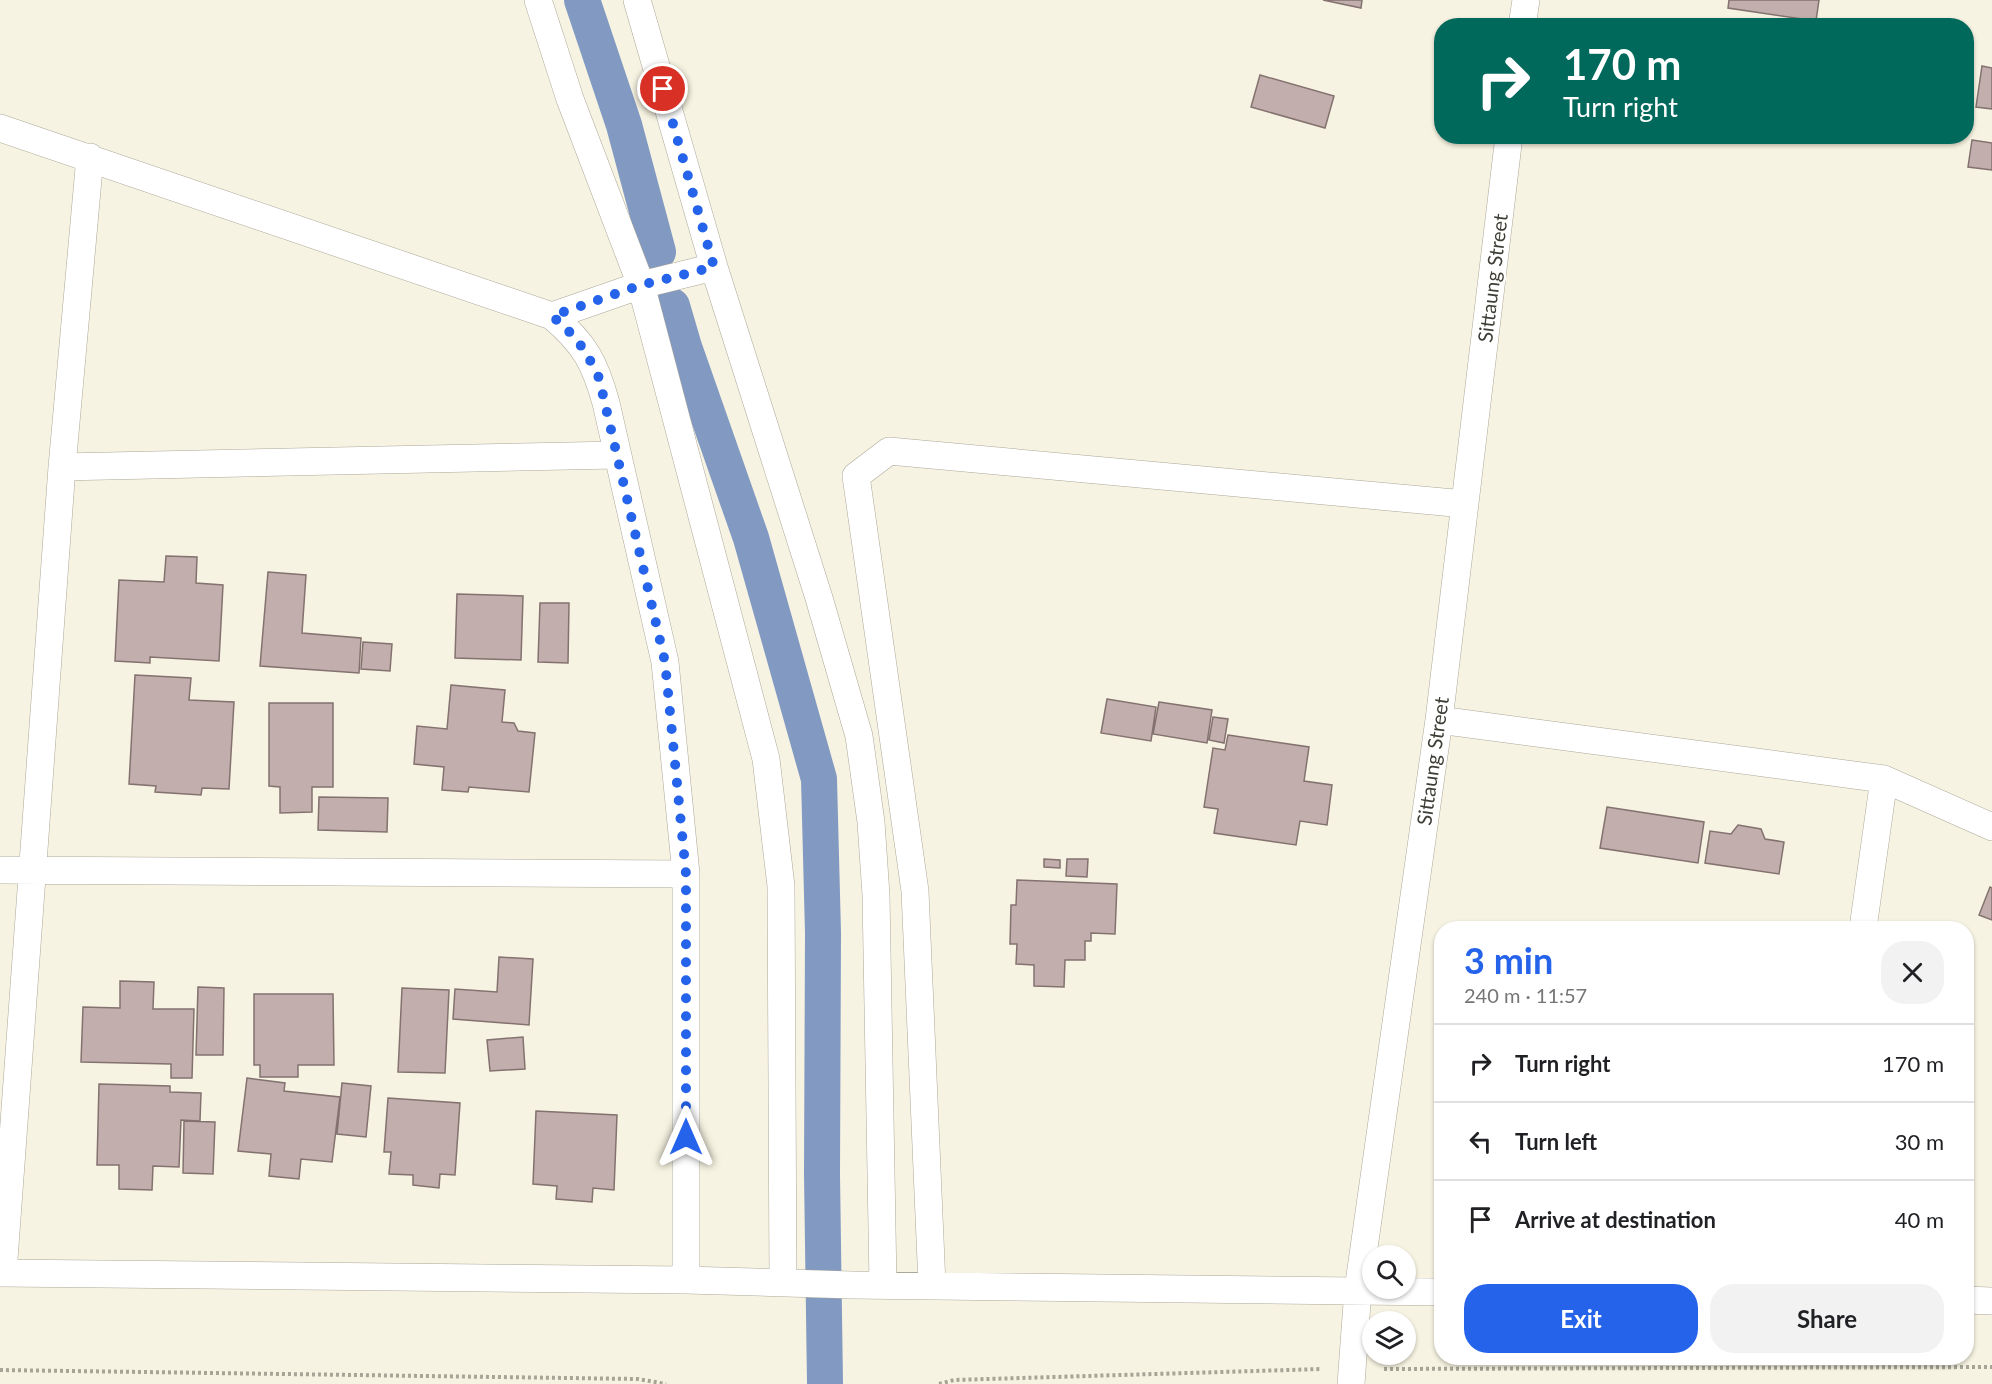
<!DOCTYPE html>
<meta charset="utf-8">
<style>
:root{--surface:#fff;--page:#f2f2f2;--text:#202124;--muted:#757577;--line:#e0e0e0;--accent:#2563eb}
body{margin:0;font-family:Lato,sans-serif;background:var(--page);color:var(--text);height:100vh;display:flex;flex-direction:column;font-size:22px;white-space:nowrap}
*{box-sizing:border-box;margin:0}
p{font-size:20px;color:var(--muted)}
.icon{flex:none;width:33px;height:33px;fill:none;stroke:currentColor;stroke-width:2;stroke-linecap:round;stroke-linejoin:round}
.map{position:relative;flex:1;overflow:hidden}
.panel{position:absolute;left:1434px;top:921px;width:540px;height:444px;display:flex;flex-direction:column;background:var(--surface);border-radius:24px;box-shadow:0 2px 4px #0004}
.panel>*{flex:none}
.guide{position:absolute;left:1434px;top:18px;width:540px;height:126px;border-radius:24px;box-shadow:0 2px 4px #0004;background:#00695c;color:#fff;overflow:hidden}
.fabs{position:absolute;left:1362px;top:1245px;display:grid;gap:12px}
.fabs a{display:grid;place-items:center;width:54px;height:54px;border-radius:50%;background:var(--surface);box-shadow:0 2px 4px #0004;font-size:30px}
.pin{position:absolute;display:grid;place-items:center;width:51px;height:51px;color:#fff;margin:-26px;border:3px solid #fff;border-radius:50%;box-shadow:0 2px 6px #0007}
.me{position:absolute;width:66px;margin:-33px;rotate:0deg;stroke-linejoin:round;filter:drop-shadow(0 0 4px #0008)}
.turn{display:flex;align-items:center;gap:21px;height:126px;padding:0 30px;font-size:27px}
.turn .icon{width:78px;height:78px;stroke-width:2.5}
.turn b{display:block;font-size:42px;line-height:51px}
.round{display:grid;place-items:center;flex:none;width:63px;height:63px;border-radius:24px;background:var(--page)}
.summary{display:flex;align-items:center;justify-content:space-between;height:102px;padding:0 30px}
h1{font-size:36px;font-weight:700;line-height:45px;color:var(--accent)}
.cta{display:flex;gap:12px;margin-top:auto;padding:12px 30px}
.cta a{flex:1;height:69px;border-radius:24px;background:var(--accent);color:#fff;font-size:24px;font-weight:700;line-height:69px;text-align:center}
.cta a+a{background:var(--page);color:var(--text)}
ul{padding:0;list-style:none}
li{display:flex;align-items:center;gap:18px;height:78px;padding:0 30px;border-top:2px solid var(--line)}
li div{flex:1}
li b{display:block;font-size:22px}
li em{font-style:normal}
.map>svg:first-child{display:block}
</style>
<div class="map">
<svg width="1992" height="1384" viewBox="0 0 1992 1384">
<rect width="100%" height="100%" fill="#f7f3e2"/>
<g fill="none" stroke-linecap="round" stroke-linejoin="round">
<path stroke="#8299c2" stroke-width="36" d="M582,0L624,125L658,252
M672,306L684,347L751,538L819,779L823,933L822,1174L825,1384"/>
</g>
<path fill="#c2aeac" stroke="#83726f" stroke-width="1.5" d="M1323,0H1362L1361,8Z
M1729,0H1819L1816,21L1728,8Z
M1982,66L1992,68V109L1976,107Z
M1260,75L1334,96L1325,128L1251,107Z
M1972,140L1992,143V170L1968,167Z
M166,556L197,557L196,583L223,585L219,661L150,657V663L115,661L119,580L164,582Z
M268,572L306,575L302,633L361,638L359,673L260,666Z
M457,594L523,596L521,660L455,658Z
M540,603H569L568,663L538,662Z
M363,642L392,644L390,671L361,669Z
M135,675L191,678L189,700L234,702L229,789L202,788L201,795L155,792L156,786L129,784Z
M451,685L505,690L502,722L514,723L518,731L535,733L529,792L469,787L468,792L442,790L444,767L414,764L417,726L447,729Z
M1107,699L1156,707L1151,741L1101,733Z
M1159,702L1212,710L1207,743L1153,734Z
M269,703H333V787H312V812L280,813V787L269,786Z
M1213,717L1228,719L1224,743L1209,740Z
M1228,735L1309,747L1304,781L1332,785L1327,825L1300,821L1296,845L1214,833L1218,809L1204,807L1213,748L1225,750Z
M319,797L388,798L387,832L318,830Z
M1607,807L1704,822L1698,863L1600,848Z
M1738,825L1761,829L1765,839L1784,842L1779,874L1705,863L1710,831L1731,834Z
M1044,859L1060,860V868L1044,867Z
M1067,859H1088L1087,877L1066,876Z
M1017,880L1117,884L1115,934L1091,933V941H1085V960H1065L1064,987L1034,986V965L1016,964L1017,944H1010L1011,905H1016Z
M1990,887L1992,888V920L1979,915Z
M499,957L533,959L529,1025L453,1019L455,989L497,992Z
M120,981L154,982L153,1009H194L192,1078H171V1064L81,1062L83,1007L120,1008Z
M198,987L224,988L223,1055H196Z
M402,988L449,990L445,1073L398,1072Z
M254,994H333L334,1065H298V1077H260V1065H254Z
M523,1037L525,1069L490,1071L487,1040Z
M247,1078L285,1083L284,1091L340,1097L332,1162L301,1159L299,1179L269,1176L271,1154L238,1151Z
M342,1083L371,1086L366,1137L337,1134Z
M99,1084L170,1086V1092L201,1093L200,1121L181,1120L179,1167L153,1166L152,1190L119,1189V1165H97Z
M388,1098L460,1103L455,1175L440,1174L439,1188L413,1185V1175L389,1174L391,1152H384Z
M536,1111L617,1115L614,1190L593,1188L592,1202L556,1199L557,1186L533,1184Z
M184,1121L215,1122L213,1174L183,1173Z"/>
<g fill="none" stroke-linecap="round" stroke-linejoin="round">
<defs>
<path id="minor" d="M538,0L570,99L641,285L766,759L781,886L783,1283
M637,0L714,267L819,598L859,736L871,822L876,895L883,1284
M1522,26L1526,0
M0,128L552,316C585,344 595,363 606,403L665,662L686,874V1280
M90,157L62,467L617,455
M552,316L641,285L714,267
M1439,720L1884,779L1992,827
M0,870L686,874
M1863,928L1884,779
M0,1273L686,1280L852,1285L1442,1292
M3,1273L62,467
M932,1285L915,891L856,476L889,451L1465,504
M1966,1300L1992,1301
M1351,1384L1358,1290L1439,720L1509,136"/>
</defs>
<use href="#minor" stroke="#aca899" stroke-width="28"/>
<path stroke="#a7a497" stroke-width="4" stroke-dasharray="3 3" stroke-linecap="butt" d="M1384,1369L1992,1367
M0,1370L638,1379L666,1384
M939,1384L954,1380L1322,1369"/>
<use href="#minor" stroke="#fff" stroke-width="27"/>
</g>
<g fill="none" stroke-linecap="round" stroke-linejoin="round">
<path stroke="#2563eb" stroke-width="10" stroke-dasharray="0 18" d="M663,89L714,267L641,285L552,316C577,337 585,349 599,378L665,662L686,874V1137"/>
</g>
<g text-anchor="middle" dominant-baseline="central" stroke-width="5" stroke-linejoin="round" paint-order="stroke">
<g font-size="20" fill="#3e3d36" stroke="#fff">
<text transform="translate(1492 278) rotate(-83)">Sittaung Street</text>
<text transform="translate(1432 761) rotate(-82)">Sittaung Street</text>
</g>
</g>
</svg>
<div class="fabs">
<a><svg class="icon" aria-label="search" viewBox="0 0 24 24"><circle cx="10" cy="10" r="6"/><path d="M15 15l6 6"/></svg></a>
<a><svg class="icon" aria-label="layers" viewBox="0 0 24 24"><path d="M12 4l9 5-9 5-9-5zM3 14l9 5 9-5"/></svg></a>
</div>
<div class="pin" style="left:663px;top:89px;background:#d93025"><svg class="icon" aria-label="arrive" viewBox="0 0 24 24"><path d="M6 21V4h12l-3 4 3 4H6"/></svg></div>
<svg class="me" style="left:686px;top:1137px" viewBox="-20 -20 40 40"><path d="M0-17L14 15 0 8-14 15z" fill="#2563eb" stroke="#fff" stroke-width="4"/></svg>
<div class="guide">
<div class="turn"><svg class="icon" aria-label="right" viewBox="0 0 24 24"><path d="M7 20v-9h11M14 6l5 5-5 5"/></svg><div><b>170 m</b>Turn right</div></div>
</div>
<section class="panel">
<div class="summary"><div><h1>3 min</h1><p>240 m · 11:57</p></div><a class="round"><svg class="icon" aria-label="close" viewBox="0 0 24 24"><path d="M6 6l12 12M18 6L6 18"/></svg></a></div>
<ul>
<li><svg class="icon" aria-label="right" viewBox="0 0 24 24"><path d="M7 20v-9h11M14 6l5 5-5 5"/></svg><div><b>Turn right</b></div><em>170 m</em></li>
<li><svg class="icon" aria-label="left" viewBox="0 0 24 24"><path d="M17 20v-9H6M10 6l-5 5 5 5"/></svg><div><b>Turn left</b></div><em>30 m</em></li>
<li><svg class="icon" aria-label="arrive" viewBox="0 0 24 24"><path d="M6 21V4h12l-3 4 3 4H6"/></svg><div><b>Arrive at destination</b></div><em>40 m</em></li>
</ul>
<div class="cta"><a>Exit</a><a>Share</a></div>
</section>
</div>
